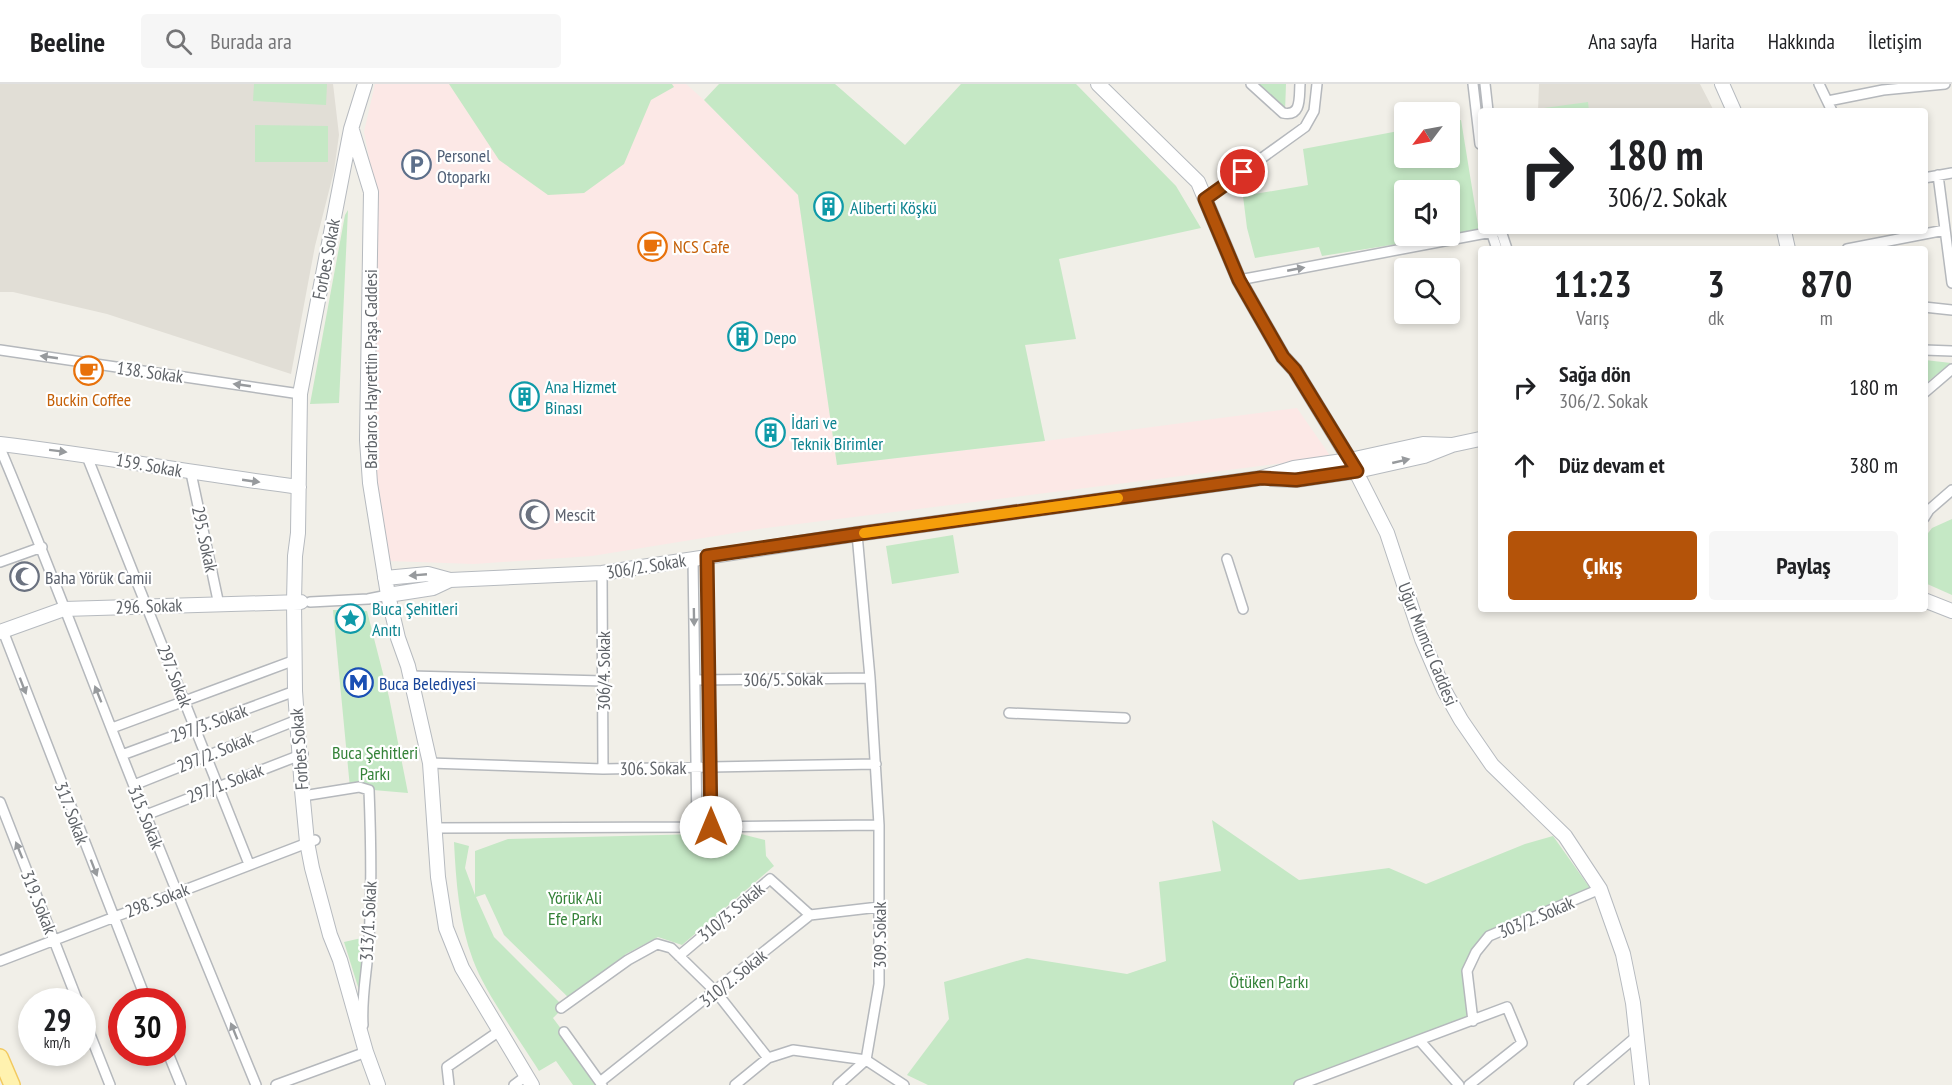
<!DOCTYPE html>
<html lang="tr">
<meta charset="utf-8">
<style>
:root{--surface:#fff;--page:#f6f6f6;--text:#202124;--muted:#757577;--line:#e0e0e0;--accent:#b45309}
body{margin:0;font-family:"PT Sans Narrow",sans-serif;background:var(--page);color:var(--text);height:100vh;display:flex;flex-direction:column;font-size:22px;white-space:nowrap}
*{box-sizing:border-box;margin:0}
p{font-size:20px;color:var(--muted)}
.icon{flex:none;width:33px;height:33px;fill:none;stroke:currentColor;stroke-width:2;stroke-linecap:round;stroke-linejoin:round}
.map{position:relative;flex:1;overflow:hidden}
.drawer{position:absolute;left:1478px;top:162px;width:450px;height:366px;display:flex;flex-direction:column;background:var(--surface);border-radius:6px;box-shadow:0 3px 9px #0003}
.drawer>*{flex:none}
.top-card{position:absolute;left:1478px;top:24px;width:450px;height:126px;border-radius:6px;box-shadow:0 3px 9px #0003;background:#fff;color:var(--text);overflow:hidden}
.needle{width:39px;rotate:238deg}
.fabs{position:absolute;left:1394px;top:18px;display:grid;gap:12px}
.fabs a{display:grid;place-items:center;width:66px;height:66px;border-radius:6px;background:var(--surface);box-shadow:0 3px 9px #0003;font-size:30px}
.speed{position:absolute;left:18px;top:904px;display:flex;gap:12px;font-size:30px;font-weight:700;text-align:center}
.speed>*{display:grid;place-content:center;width:78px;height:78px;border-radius:50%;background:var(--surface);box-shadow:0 3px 9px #0003;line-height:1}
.speed small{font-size:15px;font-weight:400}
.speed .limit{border:9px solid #d22;background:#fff;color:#111}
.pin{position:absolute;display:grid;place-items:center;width:51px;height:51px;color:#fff;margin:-26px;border:3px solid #fff;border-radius:50%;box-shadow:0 2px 6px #0007}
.me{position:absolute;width:66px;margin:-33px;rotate:0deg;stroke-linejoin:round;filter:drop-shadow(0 0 4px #0008)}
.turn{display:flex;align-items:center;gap:21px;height:126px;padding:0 30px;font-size:27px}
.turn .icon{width:78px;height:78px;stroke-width:2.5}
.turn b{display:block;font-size:42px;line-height:51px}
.eta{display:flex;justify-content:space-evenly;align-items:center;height:102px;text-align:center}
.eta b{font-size:36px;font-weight:700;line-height:42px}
.button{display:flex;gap:12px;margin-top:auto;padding:12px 30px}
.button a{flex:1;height:69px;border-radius:6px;background:var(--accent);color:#fff;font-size:24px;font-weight:700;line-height:69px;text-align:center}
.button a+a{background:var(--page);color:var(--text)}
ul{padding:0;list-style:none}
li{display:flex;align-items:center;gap:18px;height:78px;padding:0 30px}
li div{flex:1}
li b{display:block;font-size:22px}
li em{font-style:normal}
header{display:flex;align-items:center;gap:36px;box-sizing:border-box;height:84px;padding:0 30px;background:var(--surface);border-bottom:2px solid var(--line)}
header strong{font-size:28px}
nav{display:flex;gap:33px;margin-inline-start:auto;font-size:21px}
.search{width:420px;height:54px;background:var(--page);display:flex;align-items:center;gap:15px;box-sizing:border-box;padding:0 21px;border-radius:6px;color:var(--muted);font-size:22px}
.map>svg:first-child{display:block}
</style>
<header>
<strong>Beeline</strong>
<div class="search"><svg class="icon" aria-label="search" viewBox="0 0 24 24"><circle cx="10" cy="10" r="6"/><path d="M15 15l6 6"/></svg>Burada ara</div>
<nav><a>Ana sayfa</a><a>Harita</a><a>Hakkında</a><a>İletişim</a></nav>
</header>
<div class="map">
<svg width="1952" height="1001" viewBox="0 0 1952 1001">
<rect width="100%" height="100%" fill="#f1efe8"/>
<path fill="#e1ded6" d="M0,0H333L339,51L334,87L315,162L291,290L107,230L13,208H0Z
M1539,0H1700L1714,27H1538Z"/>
<path fill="#fce8e6" d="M375,0H686L704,16L798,111L837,381L1045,357L1297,324L1331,373L759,445L592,472L474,480L388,477L372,355L377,235L376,110L364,48Z"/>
<path fill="#c5e8c5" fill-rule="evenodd" d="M254,0H327L326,21L253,17Z
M449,0H672L674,3L651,16L624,80L584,109L548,111L499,76Z
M719,0H835L905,61L961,0H1076L1176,102L1201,144L1059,175L1076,255L1025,261L1045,357L837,381L798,111L704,16Z
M1255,0H1286L1285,28Z
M1588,18L1589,27H1545L1544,24Z
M1461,36L1479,147L1322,172L1319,163L1255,174L1247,144L1243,112L1308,101L1303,65L1404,46V74H1449V38ZM1404,106H1449V152H1404Z
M255,41L328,42V78H255Z
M348,126L339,319L310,320L345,131Z
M1925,276L1951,279L1925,300Z
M1952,435V511L1925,499V453L1932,444Z
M953,451L959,489L892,500L886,462Z
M333,526L367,527L389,613L408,709L350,704Z
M1212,736L1299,796L1389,784L1426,800L1525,760L1553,752L1590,804L1489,852L1467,887L1473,937L1299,1001H928L907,991L949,935L944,898L1027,874L1127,890L1166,877L1159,798L1221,787Z
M737,749L765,756L766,772L774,782L682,861L658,853L626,870L570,915L504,851L485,810L476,813L494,853L564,923L553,934L603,1001H573L556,977L539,987C519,954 486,911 473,876C459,838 456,798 454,758L469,762L465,784L475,811V767L508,755Z
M366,853L359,906L344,858Z"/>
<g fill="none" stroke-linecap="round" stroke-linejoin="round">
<defs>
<path id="street" d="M1251,0L1283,29C1302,33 1299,13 1300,0
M1473,0L1480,60
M1485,0L1488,27
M1819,0L1832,27
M1828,17L1883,6L1945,0
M1938,91L1952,199
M1924,94L1952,89
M1205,115L1305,43L1314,27L1317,0
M1491,147L1497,165
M1501,147L1507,165
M1847,165L1945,146
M1239,196L1497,147
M1924,223L1952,226
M0,266L300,310
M1924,266L1952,267
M1924,309L1952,285
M0,364C47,475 89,589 134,702C174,802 215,901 256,1001
M86,370L249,780
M191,389L219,521
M1924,434L1929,426L1952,406
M857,450L870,594L879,741V900L866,976
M707,473L711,743
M693,475L697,743L879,741
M1227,475L1243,525
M0,478L42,463
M602,489L603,685
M310,518L368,515L388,511
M3,547L147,918
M410,592L603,597
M696,596L870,594
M1009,629L1125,634
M112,644L295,576
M122,671L295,607
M430,679L603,685L876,680
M134,701L297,636
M309,711L359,703L369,706C371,756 372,805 369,854C368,883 361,911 363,941
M0,718L78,918
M146,731L303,670
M434,744L697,743
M679,872L770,795L810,831
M0,877L315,756
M561,924L628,876L657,860L671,864L716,908L768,974
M82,930L110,1001
M1473,937L1467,887L1476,868L1489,852L1600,805
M564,948L602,1001
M1420,957L1459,1001
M168,969L181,1001
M600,998L810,831L879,823
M276,1001L366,968L365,964
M449,1001L447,983L498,948
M514,1001L526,992
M735,1001L768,974L793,966L866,976L904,1001
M838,1001L866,976
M1299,1001L1507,923L1522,959L1469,1001
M1579,1001L1637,952"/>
<path id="secondary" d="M365,0L351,45L300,310L298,449L295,472L294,518L295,607L302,706L307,758L312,784L330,851L340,876L366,968L378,1001
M1098,0L1198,98L1239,196L1283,273L1295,286L1350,376L1387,449L1422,555L1444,606L1461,636L1492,681L1565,752L1600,805L1623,870L1633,919L1642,1001
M1722,0L1734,27
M352,46L371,108L367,356L370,399L388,511L398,554L408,582L430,679L438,793L446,844L462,884L532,1001
M1784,147L1788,165
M0,360C100,372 199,390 299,403
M1272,395L1296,396L1357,387L1424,372L1452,361L1480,355
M385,494L428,490L450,496
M388,511L433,504L450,496L602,489L857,450L1261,394L1294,384L1350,376L1423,360L1452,361
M1924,516L1952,527
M0,548L64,525L301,518"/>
<path id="primary" d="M0,973L12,1001"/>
</defs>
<use href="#street" stroke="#b5b8bc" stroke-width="12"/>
<use href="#secondary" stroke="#b6babf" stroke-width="16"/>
<use href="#primary" stroke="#f2c960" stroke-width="18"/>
<use href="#street" stroke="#fff" stroke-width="9"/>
<use href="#secondary" stroke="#fff" stroke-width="14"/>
<use href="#primary" stroke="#fff2af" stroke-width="15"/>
</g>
<defs><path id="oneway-solid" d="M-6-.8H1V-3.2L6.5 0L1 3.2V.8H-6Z" transform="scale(1.5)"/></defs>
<g fill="#979a9d">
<use href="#oneway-solid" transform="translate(1296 185) rotate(-11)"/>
<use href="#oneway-solid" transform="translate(49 273) rotate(-172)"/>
<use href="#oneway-solid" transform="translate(242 301) rotate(-172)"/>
<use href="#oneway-solid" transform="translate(58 367) rotate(7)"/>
<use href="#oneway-solid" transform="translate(1401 377) rotate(-13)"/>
<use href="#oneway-solid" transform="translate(251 397) rotate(8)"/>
<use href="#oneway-solid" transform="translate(418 491) rotate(175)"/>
<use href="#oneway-solid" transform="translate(694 533) rotate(89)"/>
<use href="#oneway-solid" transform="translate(23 602) rotate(69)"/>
<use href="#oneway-solid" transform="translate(98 610) rotate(-112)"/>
<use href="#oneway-solid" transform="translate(19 766) rotate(-112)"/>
<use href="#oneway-solid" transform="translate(94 784) rotate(69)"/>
<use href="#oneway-solid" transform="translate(234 947) rotate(-112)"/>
</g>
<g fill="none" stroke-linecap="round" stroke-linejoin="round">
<defs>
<path id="route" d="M711,743L707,472L857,450L1261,394L1296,396L1357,387L1295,286L1283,273L1239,196L1205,115L1243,88"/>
</defs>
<use href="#route" stroke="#753606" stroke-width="15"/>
<use href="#route" stroke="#b45309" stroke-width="10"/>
<path stroke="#f59e0b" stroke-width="10" d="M864,449L1118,414"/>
</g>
<defs>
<symbol id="parking-ring" viewBox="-11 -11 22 22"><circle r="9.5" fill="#fff" stroke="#5c6f8a" stroke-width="1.5"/><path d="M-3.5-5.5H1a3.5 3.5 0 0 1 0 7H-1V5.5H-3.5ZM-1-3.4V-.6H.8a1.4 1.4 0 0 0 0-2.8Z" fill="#5c6f8a"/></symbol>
<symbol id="building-ring" viewBox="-11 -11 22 22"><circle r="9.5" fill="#fff" stroke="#0f9aa8" stroke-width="1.5"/><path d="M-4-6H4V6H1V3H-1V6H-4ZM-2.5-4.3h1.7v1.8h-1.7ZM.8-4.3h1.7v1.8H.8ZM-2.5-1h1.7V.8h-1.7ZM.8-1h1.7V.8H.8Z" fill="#0f9aa8"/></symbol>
<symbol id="cafe-ring" viewBox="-11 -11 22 22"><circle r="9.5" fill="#fff" stroke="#e8710a" stroke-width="1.5"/><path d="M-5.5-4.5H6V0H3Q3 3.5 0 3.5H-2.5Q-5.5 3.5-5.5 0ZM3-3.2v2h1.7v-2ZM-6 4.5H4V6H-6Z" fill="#e8710a"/></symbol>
<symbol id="mosque-ring" viewBox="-11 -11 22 22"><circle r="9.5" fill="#fff" stroke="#6b7280" stroke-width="1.5"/><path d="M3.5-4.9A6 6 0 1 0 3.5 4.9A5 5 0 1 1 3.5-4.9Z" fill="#6b7280"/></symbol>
<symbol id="sight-ring" viewBox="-11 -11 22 22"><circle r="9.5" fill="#fff" stroke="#0f9aa8" stroke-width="1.5"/><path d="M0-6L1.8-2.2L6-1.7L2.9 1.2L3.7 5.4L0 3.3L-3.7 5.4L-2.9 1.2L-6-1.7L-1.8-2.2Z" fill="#0f9aa8"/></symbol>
<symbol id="metro-ring" viewBox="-11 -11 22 22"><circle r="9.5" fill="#fff" stroke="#1a4fb4" stroke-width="1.5"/><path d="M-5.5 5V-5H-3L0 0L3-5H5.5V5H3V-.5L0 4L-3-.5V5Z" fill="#1a4fb4"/></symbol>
</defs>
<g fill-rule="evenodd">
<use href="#parking-ring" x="400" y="64" width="33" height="33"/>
<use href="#building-ring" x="812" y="106" width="33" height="33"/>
<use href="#cafe-ring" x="636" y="146" width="33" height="33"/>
<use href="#building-ring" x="726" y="236" width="33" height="33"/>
<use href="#cafe-ring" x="72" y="270" width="33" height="33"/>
<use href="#building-ring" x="508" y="296" width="33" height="33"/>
<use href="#building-ring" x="754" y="332" width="33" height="33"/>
<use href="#mosque-ring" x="518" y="414" width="33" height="33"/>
<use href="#mosque-ring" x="8" y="476" width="33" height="33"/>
<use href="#sight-ring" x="334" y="518" width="33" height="33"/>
<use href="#metro-ring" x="342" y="582" width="33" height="33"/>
</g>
<g text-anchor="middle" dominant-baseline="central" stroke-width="4.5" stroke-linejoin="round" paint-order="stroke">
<g font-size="18" fill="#4e5e75" stroke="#fff" text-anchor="start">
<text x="437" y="71">Personel<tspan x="437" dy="21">Otoparkı</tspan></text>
</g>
<g font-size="18" fill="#0d838f" stroke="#fff" text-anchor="start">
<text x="850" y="123">Aliberti Köşkü</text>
<text x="764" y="253">Depo</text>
<text x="545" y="302">Ana Hizmet<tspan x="545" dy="21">Binası</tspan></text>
<text x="791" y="338">İdari ve<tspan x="791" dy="21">Teknik Birimler</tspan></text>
<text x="372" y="524">Buca Şehitleri<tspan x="372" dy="21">Anıtı</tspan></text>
</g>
<g font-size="18" fill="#c56008" stroke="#fff" text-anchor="start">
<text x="673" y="162">NCS Cafe</text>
<text x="89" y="315" text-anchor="middle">Buckin Coffee</text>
</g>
<g font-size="18" fill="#5f6368" stroke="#fff">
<text transform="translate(326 175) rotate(-79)">Forbes Sokak</text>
<text transform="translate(370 285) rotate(-90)">Barbaros Hayrettin Paşa Caddesi</text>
<text transform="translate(150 288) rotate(8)">138. Sokak</text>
<text transform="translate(149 381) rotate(10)">159. Sokak</text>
<text transform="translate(205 455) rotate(78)">295. Sokak</text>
<text transform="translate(646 482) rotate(-9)">306/2. Sokak</text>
<text transform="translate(149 522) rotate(-2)">296. Sokak</text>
<text transform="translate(1428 560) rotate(68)">Uğur Mumcu Caddesi</text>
<text transform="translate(603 587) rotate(-90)">306/4. Sokak</text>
<text transform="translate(175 592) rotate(68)">297. Sokak</text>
<text transform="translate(783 595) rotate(-1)">306/5. Sokak</text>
<text transform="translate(209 639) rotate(-20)">297/3. Sokak</text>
<text transform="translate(299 665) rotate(-94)">Forbes Sokak</text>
<text transform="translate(215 668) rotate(-22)">297/2. Sokak</text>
<text transform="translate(653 684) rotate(-1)">306. Sokak</text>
<text transform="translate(225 699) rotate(-21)">297/1. Sokak</text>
<text transform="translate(72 729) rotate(69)">317. Sokak</text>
<text transform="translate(146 733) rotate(68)">315. Sokak</text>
<text transform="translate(157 816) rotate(-21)">298. Sokak</text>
<text transform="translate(39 818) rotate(68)">319. Sokak</text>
<text transform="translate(731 828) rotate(-40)">310/3. Sokak</text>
<text transform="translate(1536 833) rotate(-23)">303/2. Sokak</text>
<text transform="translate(368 837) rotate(-87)">313/1. Sokak</text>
<text transform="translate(879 851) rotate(-90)">309. Sokak</text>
<text transform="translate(733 894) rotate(-39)">310/2. Sokak</text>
</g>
<g font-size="18" fill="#5b616d" stroke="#fff" text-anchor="start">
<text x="555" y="430">Mescit</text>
<text x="45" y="493">Baha Yörük Camii</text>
</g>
<g font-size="18" fill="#164399" stroke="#fff" text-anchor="start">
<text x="379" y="599">Buca Belediyesi</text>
</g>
<g font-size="18" fill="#348238" stroke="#fff">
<text x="375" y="668">Buca Şehitleri<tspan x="375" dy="21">Parkı</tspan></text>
<text x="575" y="813">Yörük Ali<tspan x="575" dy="21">Efe Parkı</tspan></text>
<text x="1269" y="897">Ötüken Parkı</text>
</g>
</g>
</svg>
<div class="fabs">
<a><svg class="needle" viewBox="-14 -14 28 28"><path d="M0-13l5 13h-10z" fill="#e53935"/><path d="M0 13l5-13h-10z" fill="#757577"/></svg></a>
<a><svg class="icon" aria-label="sound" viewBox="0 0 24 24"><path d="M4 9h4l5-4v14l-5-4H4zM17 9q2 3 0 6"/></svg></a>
<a><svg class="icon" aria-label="search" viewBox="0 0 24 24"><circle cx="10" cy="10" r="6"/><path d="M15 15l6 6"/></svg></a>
</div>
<div class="speed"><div>29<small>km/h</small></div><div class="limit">30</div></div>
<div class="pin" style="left:1243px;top:88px;background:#d93025"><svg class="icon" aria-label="arrive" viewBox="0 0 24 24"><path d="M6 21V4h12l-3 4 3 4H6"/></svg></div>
<svg class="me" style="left:711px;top:743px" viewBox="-20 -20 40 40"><circle r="19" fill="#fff"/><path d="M0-13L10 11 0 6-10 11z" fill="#b45309"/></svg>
<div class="top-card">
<div class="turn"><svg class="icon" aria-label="right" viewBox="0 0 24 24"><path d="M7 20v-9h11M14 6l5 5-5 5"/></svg><div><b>180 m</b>306/2. Sokak</div></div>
</div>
<section class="drawer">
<div class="eta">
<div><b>11:23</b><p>Varış</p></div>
<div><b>3</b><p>dk</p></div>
<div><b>870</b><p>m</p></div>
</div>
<ul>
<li><svg class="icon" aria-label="right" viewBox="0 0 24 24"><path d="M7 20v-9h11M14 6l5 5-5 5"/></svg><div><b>Sağa dön</b><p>306/2. Sokak</p></div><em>180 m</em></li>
<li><svg class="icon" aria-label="ahead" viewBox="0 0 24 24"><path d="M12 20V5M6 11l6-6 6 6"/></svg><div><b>Düz devam et</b></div><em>380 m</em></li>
</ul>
<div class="button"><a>Çıkış</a><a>Paylaş</a></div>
</section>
</div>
